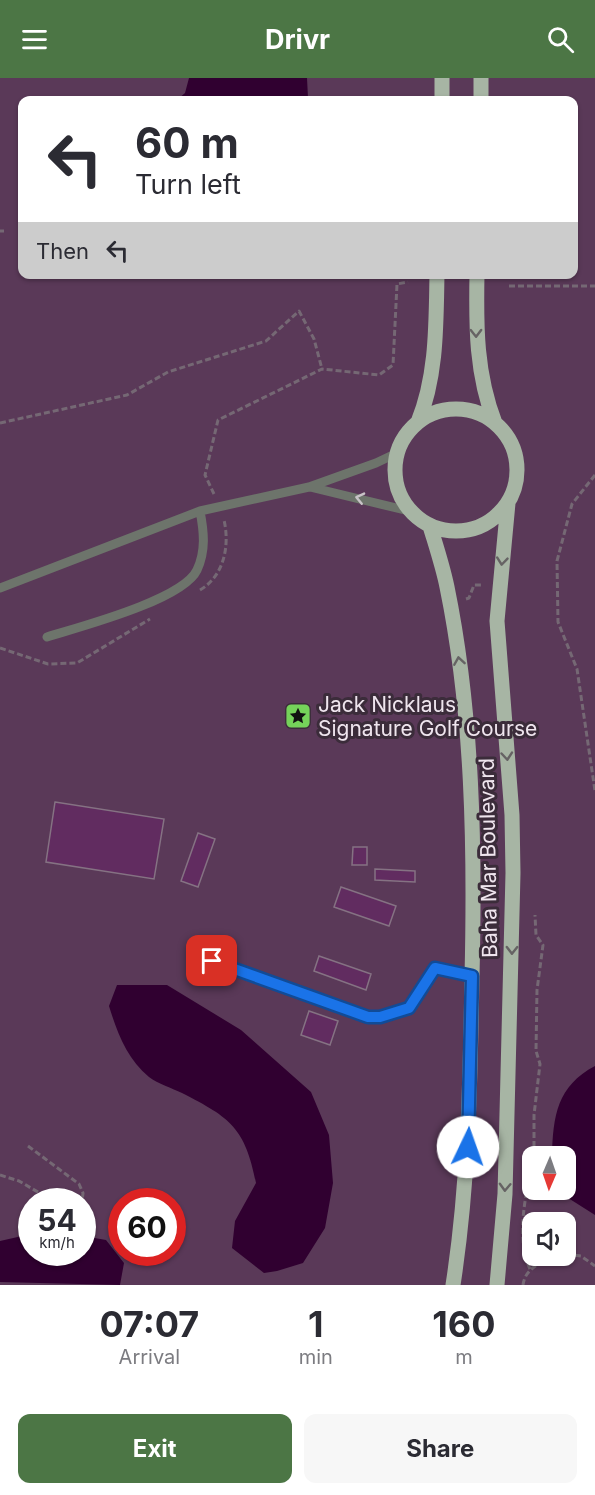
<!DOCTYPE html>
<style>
:root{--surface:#fff;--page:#f7f7f7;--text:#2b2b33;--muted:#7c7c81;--accent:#4c7645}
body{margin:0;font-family:Inter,sans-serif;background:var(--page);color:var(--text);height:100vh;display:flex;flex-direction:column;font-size:22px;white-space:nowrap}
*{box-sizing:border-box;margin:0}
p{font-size:20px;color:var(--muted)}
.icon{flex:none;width:33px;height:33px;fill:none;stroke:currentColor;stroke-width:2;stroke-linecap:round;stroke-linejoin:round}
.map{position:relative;height:1207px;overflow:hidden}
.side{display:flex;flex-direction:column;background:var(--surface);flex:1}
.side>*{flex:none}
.guide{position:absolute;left:18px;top:18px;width:560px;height:183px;border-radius:12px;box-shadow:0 2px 4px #0004;background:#fff;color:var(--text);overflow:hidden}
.needle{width:39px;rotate:182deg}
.tools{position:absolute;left:522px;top:1068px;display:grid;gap:12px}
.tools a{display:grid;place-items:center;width:54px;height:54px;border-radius:12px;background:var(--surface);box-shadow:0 2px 4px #0004;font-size:30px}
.speed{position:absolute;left:18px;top:1110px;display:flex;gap:12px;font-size:30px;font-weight:700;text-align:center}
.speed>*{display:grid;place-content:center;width:78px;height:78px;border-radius:50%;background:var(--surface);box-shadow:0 2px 4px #0004;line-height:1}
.speed small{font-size:15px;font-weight:400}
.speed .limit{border:9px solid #d22;background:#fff;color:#111}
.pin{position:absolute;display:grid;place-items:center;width:51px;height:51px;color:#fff;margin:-26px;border-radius:12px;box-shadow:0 3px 9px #0006}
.me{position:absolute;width:66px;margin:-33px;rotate:3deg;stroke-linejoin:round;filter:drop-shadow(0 0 4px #0008)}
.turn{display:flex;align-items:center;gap:21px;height:126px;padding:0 18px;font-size:27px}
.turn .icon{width:78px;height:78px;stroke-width:2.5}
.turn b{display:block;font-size:42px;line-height:51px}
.then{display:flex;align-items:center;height:57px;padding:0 18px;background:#0003;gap:12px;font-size:22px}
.eta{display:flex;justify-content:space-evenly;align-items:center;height:102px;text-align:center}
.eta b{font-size:36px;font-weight:700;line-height:42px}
.button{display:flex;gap:12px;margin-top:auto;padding:12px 18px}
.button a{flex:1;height:69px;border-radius:12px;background:var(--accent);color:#fff;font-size:24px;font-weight:700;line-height:69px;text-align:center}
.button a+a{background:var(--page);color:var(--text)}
header{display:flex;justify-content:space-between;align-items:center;height:78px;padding:0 18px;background:var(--accent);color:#fff;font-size:27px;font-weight:700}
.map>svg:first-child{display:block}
</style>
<header><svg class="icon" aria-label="menu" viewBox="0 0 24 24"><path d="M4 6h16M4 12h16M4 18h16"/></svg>Drivr<svg class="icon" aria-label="search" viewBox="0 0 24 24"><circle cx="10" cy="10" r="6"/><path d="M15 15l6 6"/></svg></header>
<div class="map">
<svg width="595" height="1207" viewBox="0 0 595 1207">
<rect width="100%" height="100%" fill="#3b2c3a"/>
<path fill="#5a3958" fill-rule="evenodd" d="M0,0H595V1207H0ZM22,22H573V196H22ZM532,1078H566V1112H532ZM32,1124H82V1174H32ZM122,1124H172V1174H122ZM532,1144H566V1178H532Z"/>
<path fill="#300030" d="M189,0H307L308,20L303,22H177L185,15Z
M117,907H167L241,952L311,1014L329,1057L333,1105L325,1150L303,1185L277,1193L264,1195L232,1170L235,1143L256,1105C245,1050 231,1040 182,1015C172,1010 158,1006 149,999C127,981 117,954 109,928Z
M595,988V1137L565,1118L561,1112H566V1078H552C553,1038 557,1008 595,988Z
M31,1156L32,1174H82L83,1158L106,1162L124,1185L120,1207L0,1204V1163Z"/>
<path fill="#612c60" stroke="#857283" stroke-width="1.5" d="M55,724L164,741L154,801L46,784Z
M198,755L215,761L198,809L181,803Z
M353,769H367V787H352Z
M375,791L415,793V804L375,802Z
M341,809L396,828L389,848L334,829Z
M319,878L371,896L366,912L314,893Z
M309,933L338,943L330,967L301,957Z"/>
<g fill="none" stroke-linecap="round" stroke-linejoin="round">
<path stroke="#756874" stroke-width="3" stroke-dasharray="6 3" stroke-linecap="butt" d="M0,153H4
M509,208H595
M0,345L127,317L168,294L266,263L299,233L314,261L322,291
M595,397L572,426L557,483L558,544L577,591L595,713
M214,416L205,397L218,342L322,291L379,297L393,287L397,206L408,204
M200,512C224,498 230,468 224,442
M466,521L469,520L474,507H483
M0,570L48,586L77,585L150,541
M28,1068L79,1106L83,1115L82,1124
M534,1078V1037L540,986L536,973L537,912L543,867L536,857L535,837
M0,1097L19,1103L55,1124
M566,1176L581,1178L595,1188
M530,1191C516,1161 525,1119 532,1088
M523,1207C525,1190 542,1184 556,1178"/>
<path stroke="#6d746b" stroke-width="9" d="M310,409L409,433
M0,510L200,433L309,409L376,385L397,375
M47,559C79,549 183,522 197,492C206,473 204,454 200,433
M212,883L368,939H380L409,930L435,890L472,898"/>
<path stroke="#a7b5a4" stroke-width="15" d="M442,22V0
M481,22V0
M477,196C476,249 476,296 495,345
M395 392a61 61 0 1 1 122 0a61 61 0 1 1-122 0Z
M418,344C437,298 436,246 437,196
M430,448C436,468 443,489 447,509C473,636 475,770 472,899C470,1002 469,1104 453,1207
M497,1207L505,1116L513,795L512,737L497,543L508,425"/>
</g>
<defs><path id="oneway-chevron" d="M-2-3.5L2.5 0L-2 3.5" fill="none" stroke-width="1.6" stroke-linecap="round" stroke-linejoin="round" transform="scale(1.5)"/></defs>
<g stroke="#666364">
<use href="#oneway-chevron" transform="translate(476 255) rotate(89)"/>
<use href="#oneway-chevron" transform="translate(502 483) rotate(96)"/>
<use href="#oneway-chevron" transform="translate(459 583) rotate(-99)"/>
<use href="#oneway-chevron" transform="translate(507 678) rotate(85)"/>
<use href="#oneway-chevron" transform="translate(512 872) rotate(91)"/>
<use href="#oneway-chevron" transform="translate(505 1109) rotate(92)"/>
</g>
<use stroke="#c8c3c7" href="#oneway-chevron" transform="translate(360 420) rotate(-167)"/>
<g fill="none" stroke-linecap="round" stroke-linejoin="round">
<defs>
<path id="route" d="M212,883L368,939H380L409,930L435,890L472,898L468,1069"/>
</defs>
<use href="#route" stroke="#114b97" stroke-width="15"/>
<use href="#route" stroke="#1a73e8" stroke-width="10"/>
</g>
<defs>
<symbol id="sight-square" viewBox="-11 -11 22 22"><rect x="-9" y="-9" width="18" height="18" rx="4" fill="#75d25a" stroke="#3b2c3a"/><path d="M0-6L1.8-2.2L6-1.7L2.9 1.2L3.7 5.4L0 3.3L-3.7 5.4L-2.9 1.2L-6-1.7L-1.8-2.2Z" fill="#111"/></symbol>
</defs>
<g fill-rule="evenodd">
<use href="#sight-square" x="283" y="623" width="30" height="30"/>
</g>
<g text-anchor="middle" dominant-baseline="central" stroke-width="6" stroke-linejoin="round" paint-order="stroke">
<g font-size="21" fill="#efe5ee" stroke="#3b2c3a" text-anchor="start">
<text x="318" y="626">Jack Nicklaus<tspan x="318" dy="24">Signature Golf Course</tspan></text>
</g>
<g font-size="21" fill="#efe5ee" stroke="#3b2c3a">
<text transform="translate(488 780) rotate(-91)">Baha Mar Boulevard</text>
</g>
</g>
</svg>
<div class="tools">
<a><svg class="needle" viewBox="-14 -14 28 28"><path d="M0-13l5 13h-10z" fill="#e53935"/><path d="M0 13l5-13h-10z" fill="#7c7c81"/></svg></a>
<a><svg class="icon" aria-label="sound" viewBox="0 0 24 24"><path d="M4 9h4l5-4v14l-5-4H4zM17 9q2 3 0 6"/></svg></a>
</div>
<div class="speed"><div>54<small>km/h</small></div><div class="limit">60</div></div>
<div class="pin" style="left:212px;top:883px;background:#d93025"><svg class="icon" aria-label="arrive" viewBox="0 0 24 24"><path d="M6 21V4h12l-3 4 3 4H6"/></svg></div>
<svg class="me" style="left:468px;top:1069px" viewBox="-20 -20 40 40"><circle r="19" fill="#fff"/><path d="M0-13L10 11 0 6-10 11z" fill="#1a73e8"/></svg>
<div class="guide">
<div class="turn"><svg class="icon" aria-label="left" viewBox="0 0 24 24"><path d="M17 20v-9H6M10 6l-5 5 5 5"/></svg><div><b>60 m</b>Turn left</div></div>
<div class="then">Then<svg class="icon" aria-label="left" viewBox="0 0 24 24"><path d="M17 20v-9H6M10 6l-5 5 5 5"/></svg></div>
</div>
</div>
<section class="side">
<div class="eta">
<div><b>07:07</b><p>Arrival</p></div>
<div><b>1</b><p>min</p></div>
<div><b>160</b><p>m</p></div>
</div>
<div class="button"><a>Exit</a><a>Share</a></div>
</section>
